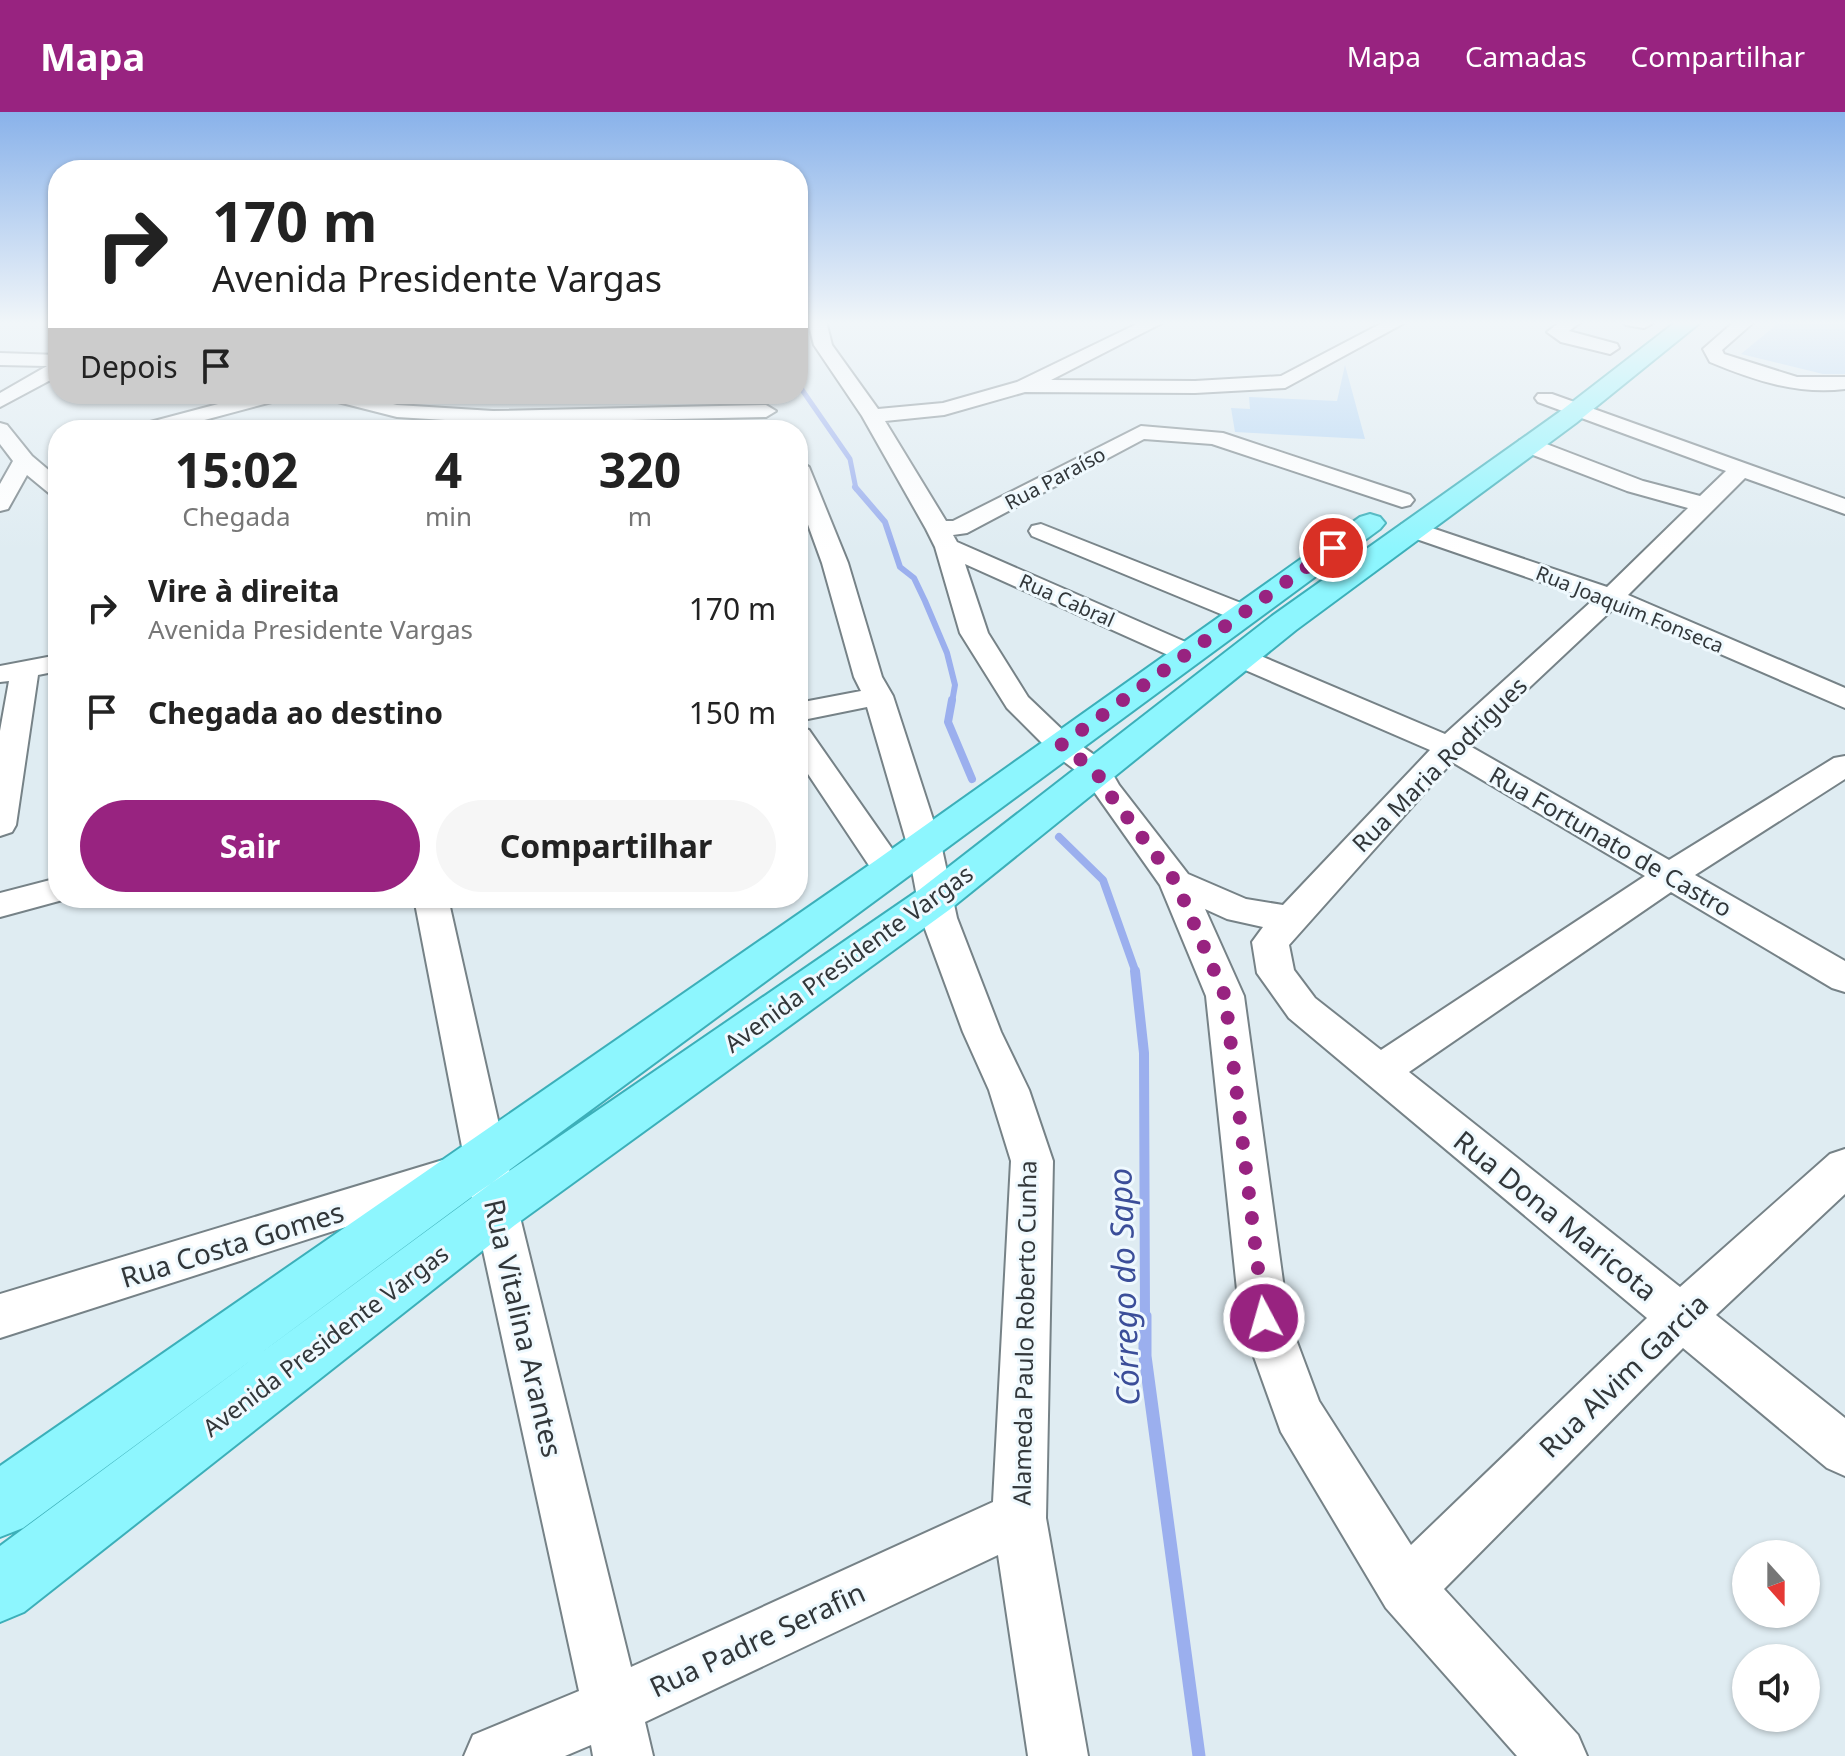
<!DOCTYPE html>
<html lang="pt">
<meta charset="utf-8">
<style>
:root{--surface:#fff;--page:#f6f6f6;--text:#222;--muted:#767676;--accent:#982380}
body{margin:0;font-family:"Noto Sans",sans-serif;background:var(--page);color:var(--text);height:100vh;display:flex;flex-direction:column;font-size:30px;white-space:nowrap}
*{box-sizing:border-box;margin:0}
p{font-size:26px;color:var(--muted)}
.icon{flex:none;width:44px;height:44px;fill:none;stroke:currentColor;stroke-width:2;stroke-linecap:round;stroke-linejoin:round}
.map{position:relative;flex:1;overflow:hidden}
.drawer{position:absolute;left:48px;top:308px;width:760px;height:488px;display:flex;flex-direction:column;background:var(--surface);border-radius:32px;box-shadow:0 2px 6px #0004}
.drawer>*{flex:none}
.hud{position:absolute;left:48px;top:48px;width:760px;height:244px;border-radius:32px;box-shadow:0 2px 6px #0004;background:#fff;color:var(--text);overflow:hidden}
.needle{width:52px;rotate:159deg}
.controls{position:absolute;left:1732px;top:1428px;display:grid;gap:16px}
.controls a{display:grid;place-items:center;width:88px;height:88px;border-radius:50%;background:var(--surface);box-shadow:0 2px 6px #0004;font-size:40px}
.pin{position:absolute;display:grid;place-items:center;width:68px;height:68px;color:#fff;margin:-34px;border:4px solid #fff;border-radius:50%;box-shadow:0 2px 8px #0007}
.me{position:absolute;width:88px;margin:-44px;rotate:354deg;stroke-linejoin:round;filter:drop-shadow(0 0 6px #0008)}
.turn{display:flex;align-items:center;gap:28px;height:168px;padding:0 32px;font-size:36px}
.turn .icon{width:104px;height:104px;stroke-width:2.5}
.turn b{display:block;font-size:56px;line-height:68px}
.then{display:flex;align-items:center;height:76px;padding:0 32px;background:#0003;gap:16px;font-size:30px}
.eta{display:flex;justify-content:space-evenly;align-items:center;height:136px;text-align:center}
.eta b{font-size:48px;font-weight:700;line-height:56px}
.cta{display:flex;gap:16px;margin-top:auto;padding:16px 32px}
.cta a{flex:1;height:92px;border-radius:48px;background:var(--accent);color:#fff;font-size:32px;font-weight:700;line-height:92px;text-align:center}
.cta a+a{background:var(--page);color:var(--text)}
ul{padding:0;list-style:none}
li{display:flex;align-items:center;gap:24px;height:104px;padding:0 32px}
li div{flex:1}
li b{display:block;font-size:30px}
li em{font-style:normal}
header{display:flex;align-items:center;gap:48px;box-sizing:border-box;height:112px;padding:0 40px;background:var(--accent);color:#fff}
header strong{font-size:38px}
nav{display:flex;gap:44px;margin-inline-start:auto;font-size:28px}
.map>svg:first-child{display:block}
</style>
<header>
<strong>Mapa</strong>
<nav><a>Mapa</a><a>Camadas</a><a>Compartilhar</a></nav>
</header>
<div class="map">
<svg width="1845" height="1644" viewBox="0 0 1845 1644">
<rect width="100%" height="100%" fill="#dfecf2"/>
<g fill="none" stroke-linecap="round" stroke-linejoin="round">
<path stroke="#9bafee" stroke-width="5" d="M798,272L850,347L856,377"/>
<path stroke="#9bafee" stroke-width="6" d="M855,375L885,410L900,455L914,466L925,489L947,541L955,573L952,590"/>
<path stroke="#9bafee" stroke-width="8" d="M952,588L948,610L972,667
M1059,725L1103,768L1136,861"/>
<path stroke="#9bafee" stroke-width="10" d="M1135,859L1144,941L1145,1206"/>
<path stroke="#9bafee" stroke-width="13" d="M1145,1204V1244L1199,1644"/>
</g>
<path fill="#b5d6f5" d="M1781,209H1845V262H1823L1741,242Z
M1345,253L1365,327L1235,320L1231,296L1250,297L1249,285L1337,289Z"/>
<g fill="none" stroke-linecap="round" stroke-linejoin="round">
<defs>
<path id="minor" d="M808,209H826L832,233L878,297L943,291L1017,270L1143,209H1166L1051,268L1195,269L1281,264L1386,209H1408L1285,276L1195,281L1025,280L944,303L885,309L946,409H953L1141,314L1223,321L1410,383L1414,388L1410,393L1402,395L1212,332L1144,327L967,421L953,423L957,430L1197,535L1201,541L1197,547L1187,549L1177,547L965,452L988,521L1028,585L1072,627L1107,652L1119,673L1188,762L1246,787L1283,793L1430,638L1229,551L1225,545L1229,539L1239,537L1249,539L1445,622L1593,488L1402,422L1399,417L1402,412H1420L1607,475L1688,396L1627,379L1520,338L1517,333L1520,328H1536L1643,369L1700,384L1726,359L1538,290L1535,286L1538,282H1552L1845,387V402L1745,366L1628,483L1845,576V596L1614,496L1468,633L1669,748L1834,646L1845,644V667L1695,763L1845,849V880L1832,876L1671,780L1409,960L1680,1175L1830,1042L1845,1037V1082L1716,1203L1845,1306V1364L1827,1356L1683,1236L1444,1477L1578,1623L1587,1644H1517L1386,1496L1281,1320L1240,1206L1206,884L1160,773L1083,664L1050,639L1007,596L960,521L935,435L926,417L862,304L814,233ZM1452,650L1645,764L1381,938L1315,886L1294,858L1289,833ZM1205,797L1227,807L1263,815L1252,830L1257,861L1289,906L1647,1206L1411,1433L1319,1289L1288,1206L1244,884Z
M1561,209H1582L1569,219L1617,232L1619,236L1610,242L1561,230L1547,220Z
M1623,209H1652L1653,211L1644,216L1626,213Z
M1735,209H1755L1722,238L1724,242L1797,265H1845V277C1798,283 1753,268 1710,250L1703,237Z
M0,241L58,243V264L0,295V281L47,254L0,253Z
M256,282H290L287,286L167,318H131L135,314Z
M319,282H353L397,293L493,299L766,293L776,299L766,305L493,311L397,305L322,286Z
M0,311L7,313L32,344L58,366V384L50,382L27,363L8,397L0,399V372L13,349L0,332Z
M798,348L809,355L848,451L882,565L893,584L941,732L957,806L1001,920L1029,978L1053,1049L1046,1406L1088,1644H1028L998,1443L645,1610L653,1644H593L591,1633L565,1644H464L473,1623L579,1579L474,1097L414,786H448L518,1097L631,1555L993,1390L1011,1049L989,978L963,920L921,806L907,732L867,595L798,609V591L861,579L854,565L822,451L798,385Z
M1041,412L1251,495L1255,501L1251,507H1233L1032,424L1029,419L1032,414Z
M58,543V559L38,563L16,713L12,720L0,724V619L9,569L0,570V554Z
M798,615L809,618L902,751L907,759L902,767L890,770L878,767L798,647Z
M58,766V786H70L0,805V781Z
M443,1048L458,1053L465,1066L458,1079L0,1226V1182Z"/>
<path id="major" d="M1677,209H1702L1576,311L1296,518L949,798L515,1113L24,1500L0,1510V1434L477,1081L919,778L1272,504L1558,301Z
M1370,402L1380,405L1385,411L1380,417L23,1416L0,1425V1354L875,749L1360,405Z"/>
</defs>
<use href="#minor" stroke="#768287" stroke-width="4"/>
<use href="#major" stroke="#3cafb9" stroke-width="4"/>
<use href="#minor" fill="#fff" fill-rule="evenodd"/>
<use href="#major" fill="#8df6fe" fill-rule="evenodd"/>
</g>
<linearGradient id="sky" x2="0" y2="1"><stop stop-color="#89b2ea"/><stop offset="0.48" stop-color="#f1f6f9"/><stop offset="1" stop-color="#f1f6f9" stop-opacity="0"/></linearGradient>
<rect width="1845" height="439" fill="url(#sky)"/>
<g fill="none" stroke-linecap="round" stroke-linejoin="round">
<path stroke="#982380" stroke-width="14" stroke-dasharray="0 25.2" d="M1264,1206L1225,884L1176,770L1105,676L1096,659L1061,633L1333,436"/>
</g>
<g text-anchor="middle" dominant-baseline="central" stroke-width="6" stroke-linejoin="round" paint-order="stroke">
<g font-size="20" fill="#32373a" stroke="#eff9fe">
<text transform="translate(1055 366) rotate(-28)">Rua Paraíso</text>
<text transform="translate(1067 488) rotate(24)">Rua Cabral</text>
<text transform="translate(1630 497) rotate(22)">Rua Joaquim Fonseca</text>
</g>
<g font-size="24" fill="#32373a" stroke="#eff9fe">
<text transform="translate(1439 652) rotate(-45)">Rua Maria Rodrigues</text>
<text transform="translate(1611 729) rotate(30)">Rua Fortunato de Castro</text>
<text transform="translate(848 846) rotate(-36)">Avenida Presidente Vargas</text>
<text transform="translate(1024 1221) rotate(-89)">Alameda Paulo Roberto Cunha</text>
<text transform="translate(325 1228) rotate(-37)">Avenida Presidente Vargas</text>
</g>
<g font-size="28" fill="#32373a" stroke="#eff9fe">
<text transform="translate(1556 1103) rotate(39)">Rua Dona Maricota</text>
<text transform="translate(232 1132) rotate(-17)">Rua Costa Gomes</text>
<text transform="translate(524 1216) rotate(77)">Rua Vitalina Arantes</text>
<text transform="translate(1623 1263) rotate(-44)">Rua Alvim Garcia</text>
<text transform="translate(757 1527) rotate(-25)">Rua Padre Serafin</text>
</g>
<g font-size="32" font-style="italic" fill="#3b4e99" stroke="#eff9fe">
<text transform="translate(1123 1175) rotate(-92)">Córrego do Sapo</text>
</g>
</g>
</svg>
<div class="controls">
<a><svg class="needle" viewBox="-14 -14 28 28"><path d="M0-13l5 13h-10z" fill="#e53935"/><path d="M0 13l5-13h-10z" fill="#767676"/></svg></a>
<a><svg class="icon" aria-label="sound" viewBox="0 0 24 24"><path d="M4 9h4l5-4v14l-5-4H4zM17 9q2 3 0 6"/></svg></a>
</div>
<div class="pin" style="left:1333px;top:436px;background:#d93025"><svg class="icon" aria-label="arrive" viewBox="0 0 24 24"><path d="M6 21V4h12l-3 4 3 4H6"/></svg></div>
<svg class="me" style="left:1264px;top:1206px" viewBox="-20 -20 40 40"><circle r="17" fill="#982380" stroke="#fff" stroke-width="3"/><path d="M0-11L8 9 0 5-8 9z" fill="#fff"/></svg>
<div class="hud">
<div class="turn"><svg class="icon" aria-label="right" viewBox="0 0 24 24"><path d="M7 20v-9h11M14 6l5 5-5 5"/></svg><div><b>170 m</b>Avenida Presidente Vargas</div></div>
<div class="then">Depois<svg class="icon" aria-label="arrive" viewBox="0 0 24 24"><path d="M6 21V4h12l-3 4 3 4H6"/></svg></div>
</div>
<section class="drawer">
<div class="eta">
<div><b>15:02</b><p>Chegada</p></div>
<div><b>4</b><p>min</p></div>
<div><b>320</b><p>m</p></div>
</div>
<ul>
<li><svg class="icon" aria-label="right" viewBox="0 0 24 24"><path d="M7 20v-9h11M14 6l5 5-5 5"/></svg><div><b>Vire à direita</b><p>Avenida Presidente Vargas</p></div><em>170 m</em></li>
<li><svg class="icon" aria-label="arrive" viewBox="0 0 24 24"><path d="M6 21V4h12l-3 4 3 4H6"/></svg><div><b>Chegada ao destino</b></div><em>150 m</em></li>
</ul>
<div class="cta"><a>Sair</a><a>Compartilhar</a></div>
</section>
</div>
